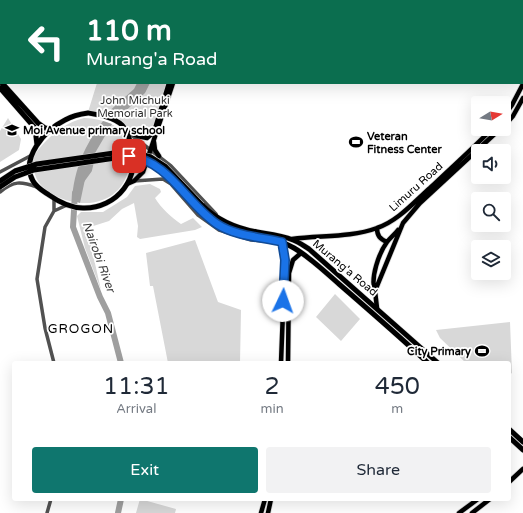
<!DOCTYPE html>
<style>
:root{--surface:#fff;--page:#f2f2f3;--text:#1f2937;--muted:#747a83;--accent:#0f766e}
body{margin:0;font-family:"Varela Round",sans-serif;background:var(--page);color:var(--text);height:100vh;display:flex;flex-direction:column;font-size:15px;white-space:nowrap}
*{box-sizing:border-box;margin:0}
p{font-size:13px;color:var(--muted)}
.icon{flex:none;width:22px;height:22px;fill:none;stroke:currentColor;stroke-width:2;stroke-linecap:round;stroke-linejoin:round}
.map{position:relative;flex:1;overflow:hidden}
.details{position:absolute;left:12px;top:361px;width:499px;height:140px;display:flex;flex-direction:column;background:var(--surface);border-radius:4px;box-shadow:0 4px 16px #0002}
.details>*{flex:none}
.banner{position:absolute;left:0px;top:0px;width:523px;height:84px;box-shadow:0 4px 16px #0002;background:#0b6e4f;color:#fff;overflow:hidden}
.needle{width:26px;rotate:79deg}
.buttons{position:absolute;left:471px;top:96px;display:grid;gap:8px}
.buttons a{display:grid;place-items:center;width:40px;height:40px;border-radius:4px;background:var(--surface);box-shadow:0 4px 16px #0002;font-size:20px}
.pin{position:absolute;display:grid;place-items:center;width:34px;height:34px;color:#fff;margin:-17px;border-radius:8px;box-shadow:0 2px 6px #0006}
.me{position:absolute;width:44px;margin:-22px;rotate:3deg;stroke-linejoin:round;filter:drop-shadow(0 0 3px #0008)}
.turn{display:flex;align-items:center;gap:14px;height:84px;padding:0 20px;font-size:18px}
.turn .icon{width:52px;height:52px;stroke-width:2.5}
.turn b{display:block;font-size:28px;line-height:34px}
.eta{display:flex;justify-content:space-evenly;align-items:center;height:68px;text-align:center}
.eta b{font-size:24px;font-weight:600;line-height:28px}
.button{display:flex;gap:8px;margin-top:auto;padding:8px 20px}
.button a{flex:1;height:46px;border-radius:4px;background:var(--accent);color:#fff;font-size:16px;font-weight:600;line-height:46px;text-align:center}
.button a+a{background:var(--page);color:var(--text)}
.map>svg:first-child{display:block}
</style>
<div class="map">
<svg width="523" height="513" viewBox="0 0 523 513">
<rect width="100%" height="100%" fill="#fff"/>
<path fill="#d8d8d8" d="M97,83H166L153,129L149,134L142,137L117,121L88,112Z
M8,118L21,139L19,150L0,162V131Z
M84,118C109,119 132,129 130,159C128,201 88,213 54,195C44,189 36,183 34,170C33,168 32,164 32,161C34,154 41,146 46,141C57,130 68,122 84,118Z
M150,184L160,189L161,192L155,198C161,208 172,218 181,224L193,218L202,227L195,230L140,239L137,237L138,226L134,203L122,209L109,221L87,228L101,290L85,248L77,216L81,212H103L127,197L135,186Z
M195,240L218,302L241,310L240,363H168L153,286H150L146,253Z
M335,294L360,319L341,341L316,317Z
M510,322L512,373L509,375V363H466L440,338L436,330Z
M140,499L176,509L175,513H136Z"/>
<path fill="#9f9f9f" d="M137,83H150L145,93L118,118L106,114L134,89Z
M103,121L112,124L88,165L80,203L72,200C74,169 85,145 103,121Z"/>
<g fill="none" stroke-linecap="round" stroke-linejoin="round">
<path stroke="#9f9f9f" stroke-width="6" d="M81,181L89,170L92,157
M75,193L73,227L100,297L108,313L121,363
M118,513L121,499"/>
<defs>
<path id="major" d="M219,1V0
M224,1L225,0
M504,116L512,105L523,84
M504,126L513,116L523,98
M125,129C131,134 140,137 147,138L154,132L169,83
M154,142L155,150L159,156
M127,184L134,181L143,172L173,83
M377,228C377,236 380,239 387,242
M292,239C320,235 350,238 377,228C398,221 414,202 430,188C451,168 472,149 492,129
M375,291C370,278 379,253 387,242C390,238 395,234 398,230
M377,308L375,291L403,223L420,203L500,129
M281,363L285,259L282,242
M288,363L289,273L293,260L301,253
M509,482L523,469
M261,513L265,499
M268,513L271,499
M459,513L478,499
M472,513L490,499"/>
<path id="highway" d="M2,83L38,123L45,128L52,129
M0,88L35,128L37,145
M88,113C100,115 113,117 122,125C127,130 129,138 131,144C142,177 117,209 83,208C71,208 59,202 49,195C43,191 37,188 33,181C20,158 45,130 65,120C72,116 80,114 88,113Z
M202,205C217,220 235,228 257,232C269,234 281,235 293,240C299,242 304,246 309,249L438,363
M200,211C231,242 263,229 294,248C311,258 325,272 339,284C369,310 399,336 428,363
M509,429L523,442
M509,437L523,450"/>
</defs>
<use href="#major" stroke="#dbdbdb" stroke-width="6"/>
<use href="#highway" stroke="#dbdbdb" stroke-width="6"/>
<path stroke="#515151" stroke-width="3.5" d="M130,134L171,166L216,214
M0,172L32,155
M134,181L163,179L171,184L198,215L219,230L251,240L263,241L270,239
M0,192C14,181 20,181 37,187
M54,211L45,227L37,279L45,328L54,363
M54,211L67,205
M54,211V198
M47,513L51,499"/>
<use href="#major" stroke="#000" stroke-width="4.5"/>
<use href="#highway" stroke="#000" stroke-width="5"/>
<defs>
<path id="highway-bridge" d="M0,181L15,171L37,164L114,153H136L151,157L165,166L202,205
M0,187L15,177L34,170L129,156L146,161L160,168L200,211"/>
</defs>
<use href="#highway-bridge" stroke="#dbdbdb" stroke-width="6" stroke-linecap="butt"/>
<use href="#highway-bridge" stroke="#000" stroke-width="5"/>
</g>
<g fill="none" stroke-linecap="round" stroke-linejoin="round">
<defs>
<path id="route" d="M129,156C169,161 186,203 217,224C235,236 261,237 282,242L285,260L283,301"/>
</defs>
<use href="#route" stroke="#114b97" stroke-width="10"/>
<use href="#route" stroke="#1a73e8" stroke-width="7"/>
</g>
<defs>
<symbol id="school-bare" viewBox="-9 -9 18 18"><path d="M0-5L7-2L0 1L-7-2ZM-4 1L0 2.5L4 1V4Q0 6-4 4Z" fill="#000" stroke="#fff" stroke-width="2.5" paint-order="stroke"/></symbol>
<symbol id="stadium-bare" viewBox="-9 -9 18 18"><path d="M0-5a6.5 5 0 1 0 0 10a6.5 5 0 1 0 0-10ZM-3.5-1.8h7v3.6h-7Z" fill="#000" stroke="#fff" stroke-width="2.5" paint-order="stroke"/></symbol>
</defs>
<g fill-rule="evenodd">
<use href="#school-bare" x="2" y="120" width="20" height="20"/>
<use href="#stadium-bare" x="346" y="132" width="20" height="20"/>
<use href="#stadium-bare" x="472" y="341" width="20" height="20"/>
</g>
<g text-anchor="middle" dominant-baseline="central" stroke-width="3.5" stroke-linejoin="round" paint-order="stroke">
<g font-size="11" fill="#2f2f2f" stroke="#fff">
<text x="135" y="100">John Michuki<tspan x="135" dy="13">Memorial Park</tspan></text>
</g>
<g font-size="11" font-weight="bold" fill="#000" stroke="#fff" text-anchor="start">
<text x="23" y="130">Moi Avenue primary school</text>
<text x="367" y="136">Veteran<tspan x="367" dy="13">Fitness Center</tspan></text>
<text x="471" y="351" text-anchor="end">City Primary</text>
</g>
<g font-size="11" fill="#000" stroke="#fff">
<text transform="translate(416 187) rotate(-42)">Limuru Road</text>
<text transform="translate(345 268) rotate(40)">Murang'a Road</text>
</g>
<g font-size="12" font-style="italic" fill="#404040" stroke="#fff">
<text transform="translate(99 257) rotate(70)">Nairobi River</text>
</g>
<g font-size="13" letter-spacing="1" fill="#000" stroke="#fff">
<text x="81" y="329">GROGON</text>
</g>
</g>
</svg>
<div class="buttons">
<a><svg class="needle" viewBox="-14 -14 28 28"><path d="M0-13l5 13h-10z" fill="#e53935"/><path d="M0 13l5-13h-10z" fill="#747a83"/></svg></a>
<a><svg class="icon" aria-label="sound" viewBox="0 0 24 24"><path d="M4 9h4l5-4v14l-5-4H4zM17 9q2 3 0 6"/></svg></a>
<a><svg class="icon" aria-label="search" viewBox="0 0 24 24"><circle cx="10" cy="10" r="6"/><path d="M15 15l6 6"/></svg></a>
<a><svg class="icon" aria-label="layers" viewBox="0 0 24 24"><path d="M12 4l9 5-9 5-9-5zM3 14l9 5 9-5"/></svg></a>
</div>
<div class="pin" style="left:129px;top:156px;background:#d93025"><svg class="icon" aria-label="arrive" viewBox="0 0 24 24"><path d="M6 21V4h12l-3 4 3 4H6"/></svg></div>
<svg class="me" style="left:283px;top:301px" viewBox="-20 -20 40 40"><circle r="19" fill="#fff"/><path d="M0-13L10 11 0 6-10 11z" fill="#1a73e8"/></svg>
<div class="banner">
<div class="turn"><svg class="icon" aria-label="left" viewBox="0 0 24 24"><path d="M17 20v-9H6M10 6l-5 5 5 5"/></svg><div><b>110 m</b>Murang'a Road</div></div>
</div>
<section class="details">
<div class="eta">
<div><b>11:31</b><p>Arrival</p></div>
<div><b>2</b><p>min</p></div>
<div><b>450</b><p>m</p></div>
</div>
<div class="button"><a>Exit</a><a>Share</a></div>
</section>
</div>
